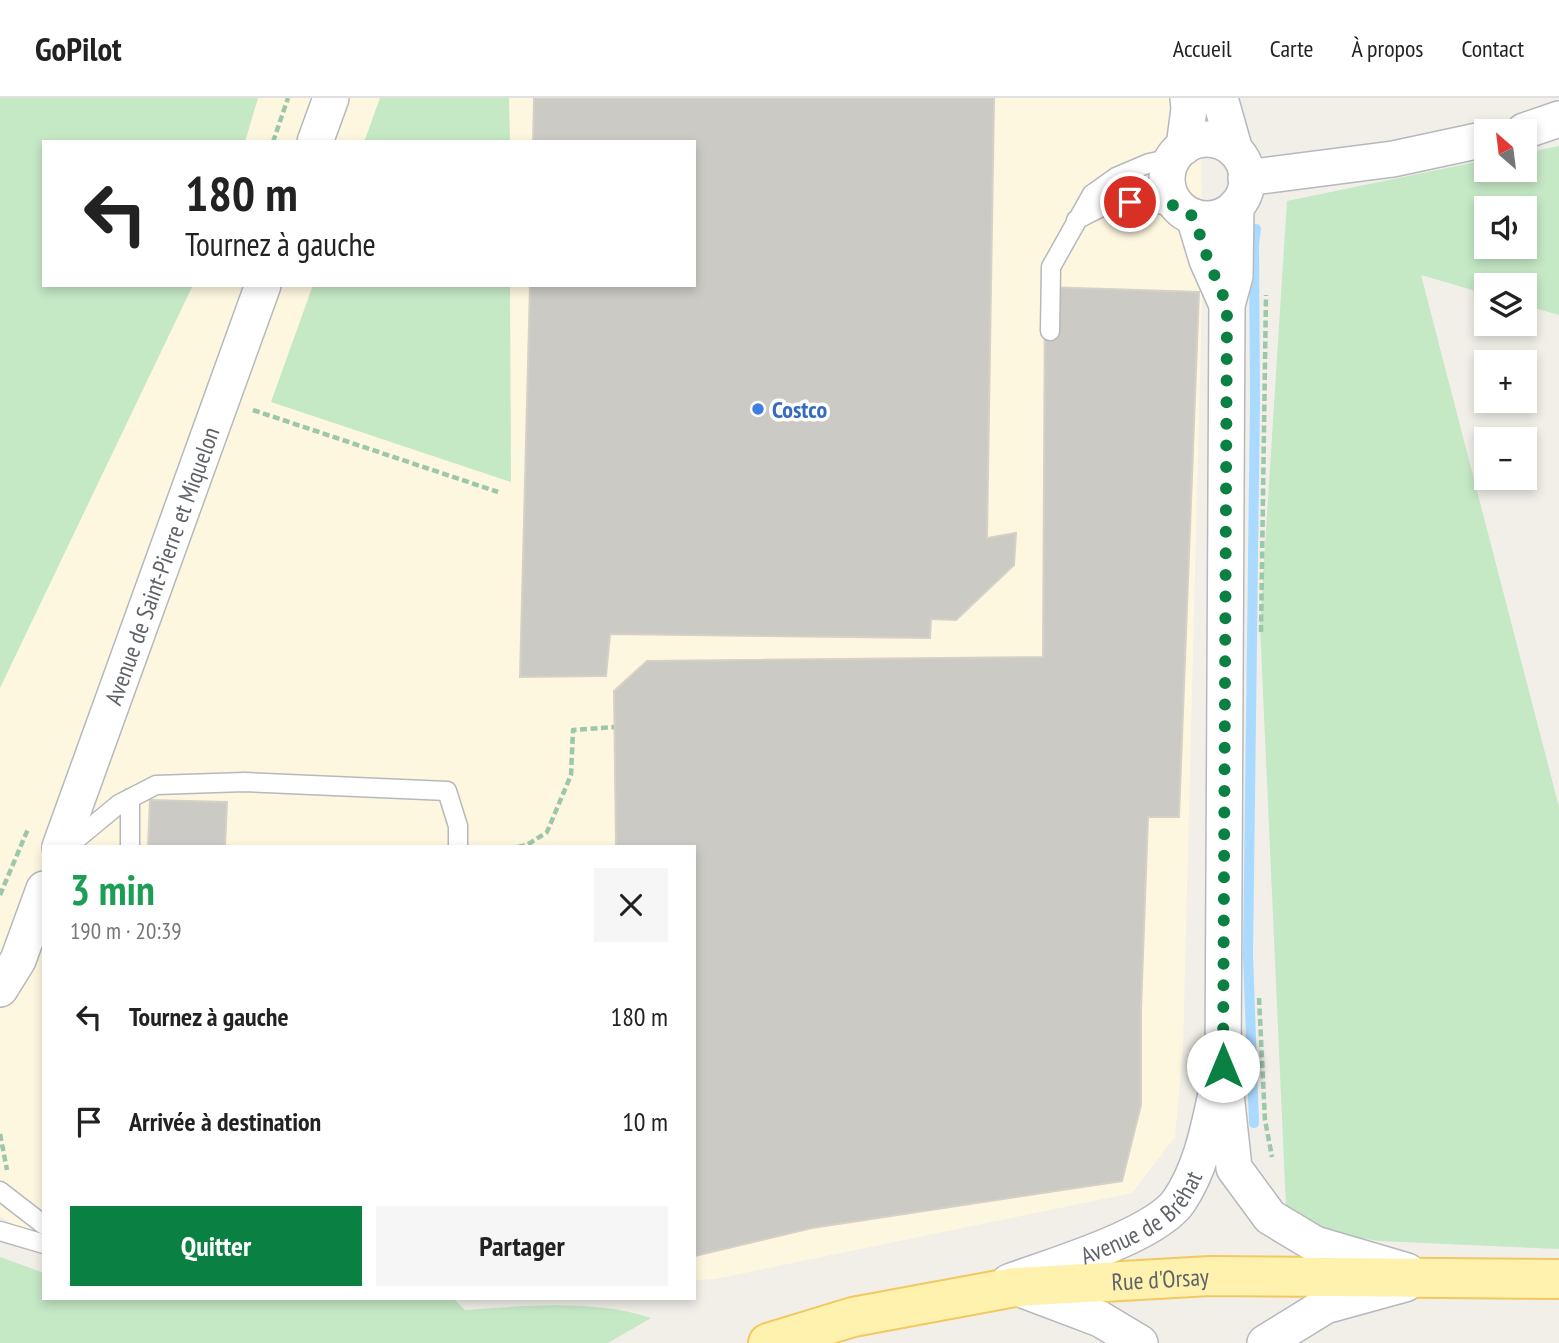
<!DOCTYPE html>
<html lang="fr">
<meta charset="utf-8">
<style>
:root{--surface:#fff;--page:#f6f6f6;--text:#222;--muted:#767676;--line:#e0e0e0;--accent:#0b8043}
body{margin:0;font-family:"PT Sans Narrow",sans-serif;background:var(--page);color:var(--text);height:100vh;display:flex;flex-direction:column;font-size:26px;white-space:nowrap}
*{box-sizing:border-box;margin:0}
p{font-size:23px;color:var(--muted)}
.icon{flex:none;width:38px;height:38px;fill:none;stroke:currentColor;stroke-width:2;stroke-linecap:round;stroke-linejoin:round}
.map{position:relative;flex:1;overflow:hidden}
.details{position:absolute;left:42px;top:747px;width:654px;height:455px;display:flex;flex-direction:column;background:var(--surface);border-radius:0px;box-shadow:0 4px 10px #0003}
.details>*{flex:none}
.top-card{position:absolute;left:42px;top:42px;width:654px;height:147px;border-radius:0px;box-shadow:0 4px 10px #0003;background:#fff;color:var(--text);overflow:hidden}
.needle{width:46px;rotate:332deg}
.tools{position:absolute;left:1474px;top:21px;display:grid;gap:14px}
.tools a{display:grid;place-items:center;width:63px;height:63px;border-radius:0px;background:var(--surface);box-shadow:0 4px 10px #0003;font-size:35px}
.pin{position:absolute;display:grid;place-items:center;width:60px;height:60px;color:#fff;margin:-30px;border:4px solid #fff;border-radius:50%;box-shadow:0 2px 7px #0007}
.me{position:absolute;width:77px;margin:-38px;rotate:0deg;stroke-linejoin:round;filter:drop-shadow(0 0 5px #0008)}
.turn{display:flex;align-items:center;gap:24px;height:147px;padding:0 28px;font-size:32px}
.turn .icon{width:91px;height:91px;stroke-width:2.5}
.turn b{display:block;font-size:49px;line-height:60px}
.round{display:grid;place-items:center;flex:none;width:74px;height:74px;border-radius:0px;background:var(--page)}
.head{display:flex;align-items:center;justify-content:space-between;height:119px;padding:0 28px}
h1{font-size:42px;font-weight:700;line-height:52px;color:#1e9e55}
.button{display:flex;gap:14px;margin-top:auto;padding:14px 28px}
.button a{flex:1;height:80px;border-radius:0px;background:var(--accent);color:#fff;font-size:28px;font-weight:700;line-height:80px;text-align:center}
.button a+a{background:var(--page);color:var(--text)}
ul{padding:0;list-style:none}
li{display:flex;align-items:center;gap:21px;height:105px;padding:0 28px}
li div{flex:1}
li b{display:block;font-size:26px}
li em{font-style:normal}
header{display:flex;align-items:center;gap:42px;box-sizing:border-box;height:98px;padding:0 35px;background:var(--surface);border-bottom:2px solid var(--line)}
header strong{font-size:33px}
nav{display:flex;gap:38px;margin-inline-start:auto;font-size:24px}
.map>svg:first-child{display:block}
</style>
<header>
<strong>GoPilot</strong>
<nav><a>Accueil</a><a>Carte</a><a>À propos</a><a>Contact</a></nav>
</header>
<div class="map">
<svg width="1559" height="1245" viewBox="0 0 1559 1245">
<rect width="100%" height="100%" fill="#f1efe8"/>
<path fill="#fef7e0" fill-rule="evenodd" d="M0,0H1193L1201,22L1202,194L1183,950L1175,1039L1132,1095L715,1181L695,1182V749H44V1145L0,1118ZM44,44H695V187H44Z"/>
<path fill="#c5e8c5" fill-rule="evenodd" d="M0,0H258L245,44H44V187H193L0,590Z
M380,0H509L510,44H364Z
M1559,48V217L1524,207V187H1486V196L1421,177L1559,709V1151L1379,1143L1348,1138L1310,1126L1286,1109L1260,527L1287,103L1486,62V72H1524V55ZM1486,110H1524V149H1486Z
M313,187H510L511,384L271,304Z
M0,1159L44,1175V1200H453L465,1212C526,1208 592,1201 651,1220L608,1245H0Z"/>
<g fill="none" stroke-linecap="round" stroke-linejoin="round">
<path stroke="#aadaff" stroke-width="10" d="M1254,1025L1248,857L1255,304L1254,146L1256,131"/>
</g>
<path fill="#cccac5" stroke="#d6d1c6" stroke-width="2" d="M534,0H994L987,440L1016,435L1014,467L956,522L931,521L930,540L610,536L606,578L520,579L530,187H695V44H533Z
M1045,189L1199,194L1179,719H1148L1141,912V1007L1122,1083L812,1130L695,1158V749H616L614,593L647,563L1043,559Z
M150,702L227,704L225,749H148Z"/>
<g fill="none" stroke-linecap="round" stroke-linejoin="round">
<defs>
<path id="lane" d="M1076,122C1086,117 1097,111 1107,107C1129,101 1154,108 1176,107
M1050,233L1051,169L1092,96L1116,79L1149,65L1173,60
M130,700V749
M67,749L119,706L156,687L244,684L447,693L458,728V749
M0,1093L44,1127
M0,1133L44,1146"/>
<g id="street">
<path d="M1220,0L1235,53"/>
<path d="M1524,33L1559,21"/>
<circle cx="1207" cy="81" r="40"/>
<path d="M315,44L331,0"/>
<path d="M1184,49L1189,11L1188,0"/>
<path d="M1246,80L1393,61L1486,41"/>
<path d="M1236,108L1235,178L1227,207L1223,968L1234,1070L1270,1119L1315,1146L1407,1173"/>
<path d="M1194,119L1207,162L1227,207"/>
<path id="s1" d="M60,749L263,187"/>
<path d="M0,891L18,862L44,791"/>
<path id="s2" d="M1009,1184C1052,1168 1155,1138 1179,1103C1201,1070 1208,1033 1216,996"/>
<path d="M1015,1189L1100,1221L1140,1245"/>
<path d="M1265,1245L1325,1208L1405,1186"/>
</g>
<g id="primary">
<path id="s3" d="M768,1245L853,1219L1015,1189L1210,1178L1559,1181"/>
</g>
</defs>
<use href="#lane" stroke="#b5b8bc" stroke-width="21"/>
<use href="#street" stroke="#b5b8bc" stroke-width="38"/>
<use href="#primary" stroke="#f2c960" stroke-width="42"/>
<path stroke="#9cc7a9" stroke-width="4.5" stroke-dasharray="7 3.5" stroke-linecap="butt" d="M273,44L288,0
M253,312L498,394
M1261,534L1266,197
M518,749L527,747L547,734L571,677L573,632L614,629
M0,797L28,731
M1259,900L1265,1022L1272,1059
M0,1036L7,1072"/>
<use href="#lane" stroke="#fff" stroke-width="18"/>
<use href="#street" stroke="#fff" stroke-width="35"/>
<use href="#primary" stroke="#fff2af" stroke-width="38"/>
</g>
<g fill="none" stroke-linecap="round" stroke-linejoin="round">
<path stroke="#0b8043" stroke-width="12" stroke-dasharray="0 21.6" d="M1130,104L1157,108L1176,107L1194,119L1208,162L1227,207L1223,968"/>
</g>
<circle fill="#3f7fe0" stroke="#fff" stroke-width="2.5" cx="758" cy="311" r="7"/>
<g text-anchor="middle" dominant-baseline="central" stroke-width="7" stroke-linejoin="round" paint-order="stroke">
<g font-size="24" font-weight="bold" fill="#366cbe" stroke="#fff" text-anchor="start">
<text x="772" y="311">Costco</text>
</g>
<g font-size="24" fill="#5f6368" stroke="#fff">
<text stroke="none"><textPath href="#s1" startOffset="299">Avenue de Saint-Pierre et Miquelon</textPath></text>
<text stroke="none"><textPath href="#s2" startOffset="150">Avenue de Bréhat</textPath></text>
<text stroke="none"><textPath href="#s3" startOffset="399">Rue d'Orsay</textPath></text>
</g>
</g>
</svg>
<div class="tools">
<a><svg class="needle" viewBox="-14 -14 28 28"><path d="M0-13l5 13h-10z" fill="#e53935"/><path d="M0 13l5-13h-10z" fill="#767676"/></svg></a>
<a><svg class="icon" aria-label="sound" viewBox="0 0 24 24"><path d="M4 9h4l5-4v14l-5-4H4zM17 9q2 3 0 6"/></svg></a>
<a><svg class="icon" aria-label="layers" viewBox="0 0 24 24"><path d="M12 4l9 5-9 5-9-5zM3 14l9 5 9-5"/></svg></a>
<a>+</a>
<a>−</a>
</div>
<div class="pin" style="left:1130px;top:104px;background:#d93025"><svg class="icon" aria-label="arrive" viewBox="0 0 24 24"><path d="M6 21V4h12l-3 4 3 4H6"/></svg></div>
<svg class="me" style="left:1223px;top:968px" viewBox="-20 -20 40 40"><circle r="19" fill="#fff"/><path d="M0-13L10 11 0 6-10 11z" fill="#0b8043"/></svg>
<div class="top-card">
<div class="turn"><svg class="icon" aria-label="left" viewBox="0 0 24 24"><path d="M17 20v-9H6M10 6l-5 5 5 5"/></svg><div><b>180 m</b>Tournez à gauche</div></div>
</div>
<section class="details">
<div class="head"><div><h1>3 min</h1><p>190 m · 20:39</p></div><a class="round"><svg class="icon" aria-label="close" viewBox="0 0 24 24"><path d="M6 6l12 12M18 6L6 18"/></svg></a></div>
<ul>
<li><svg class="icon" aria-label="left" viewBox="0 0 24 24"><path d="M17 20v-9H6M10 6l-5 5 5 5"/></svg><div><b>Tournez à gauche</b></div><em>180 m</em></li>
<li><svg class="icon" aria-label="arrive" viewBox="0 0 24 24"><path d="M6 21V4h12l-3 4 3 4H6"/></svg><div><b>Arrivée à destination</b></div><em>10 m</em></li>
</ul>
<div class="button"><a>Quitter</a><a>Partager</a></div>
</section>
</div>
